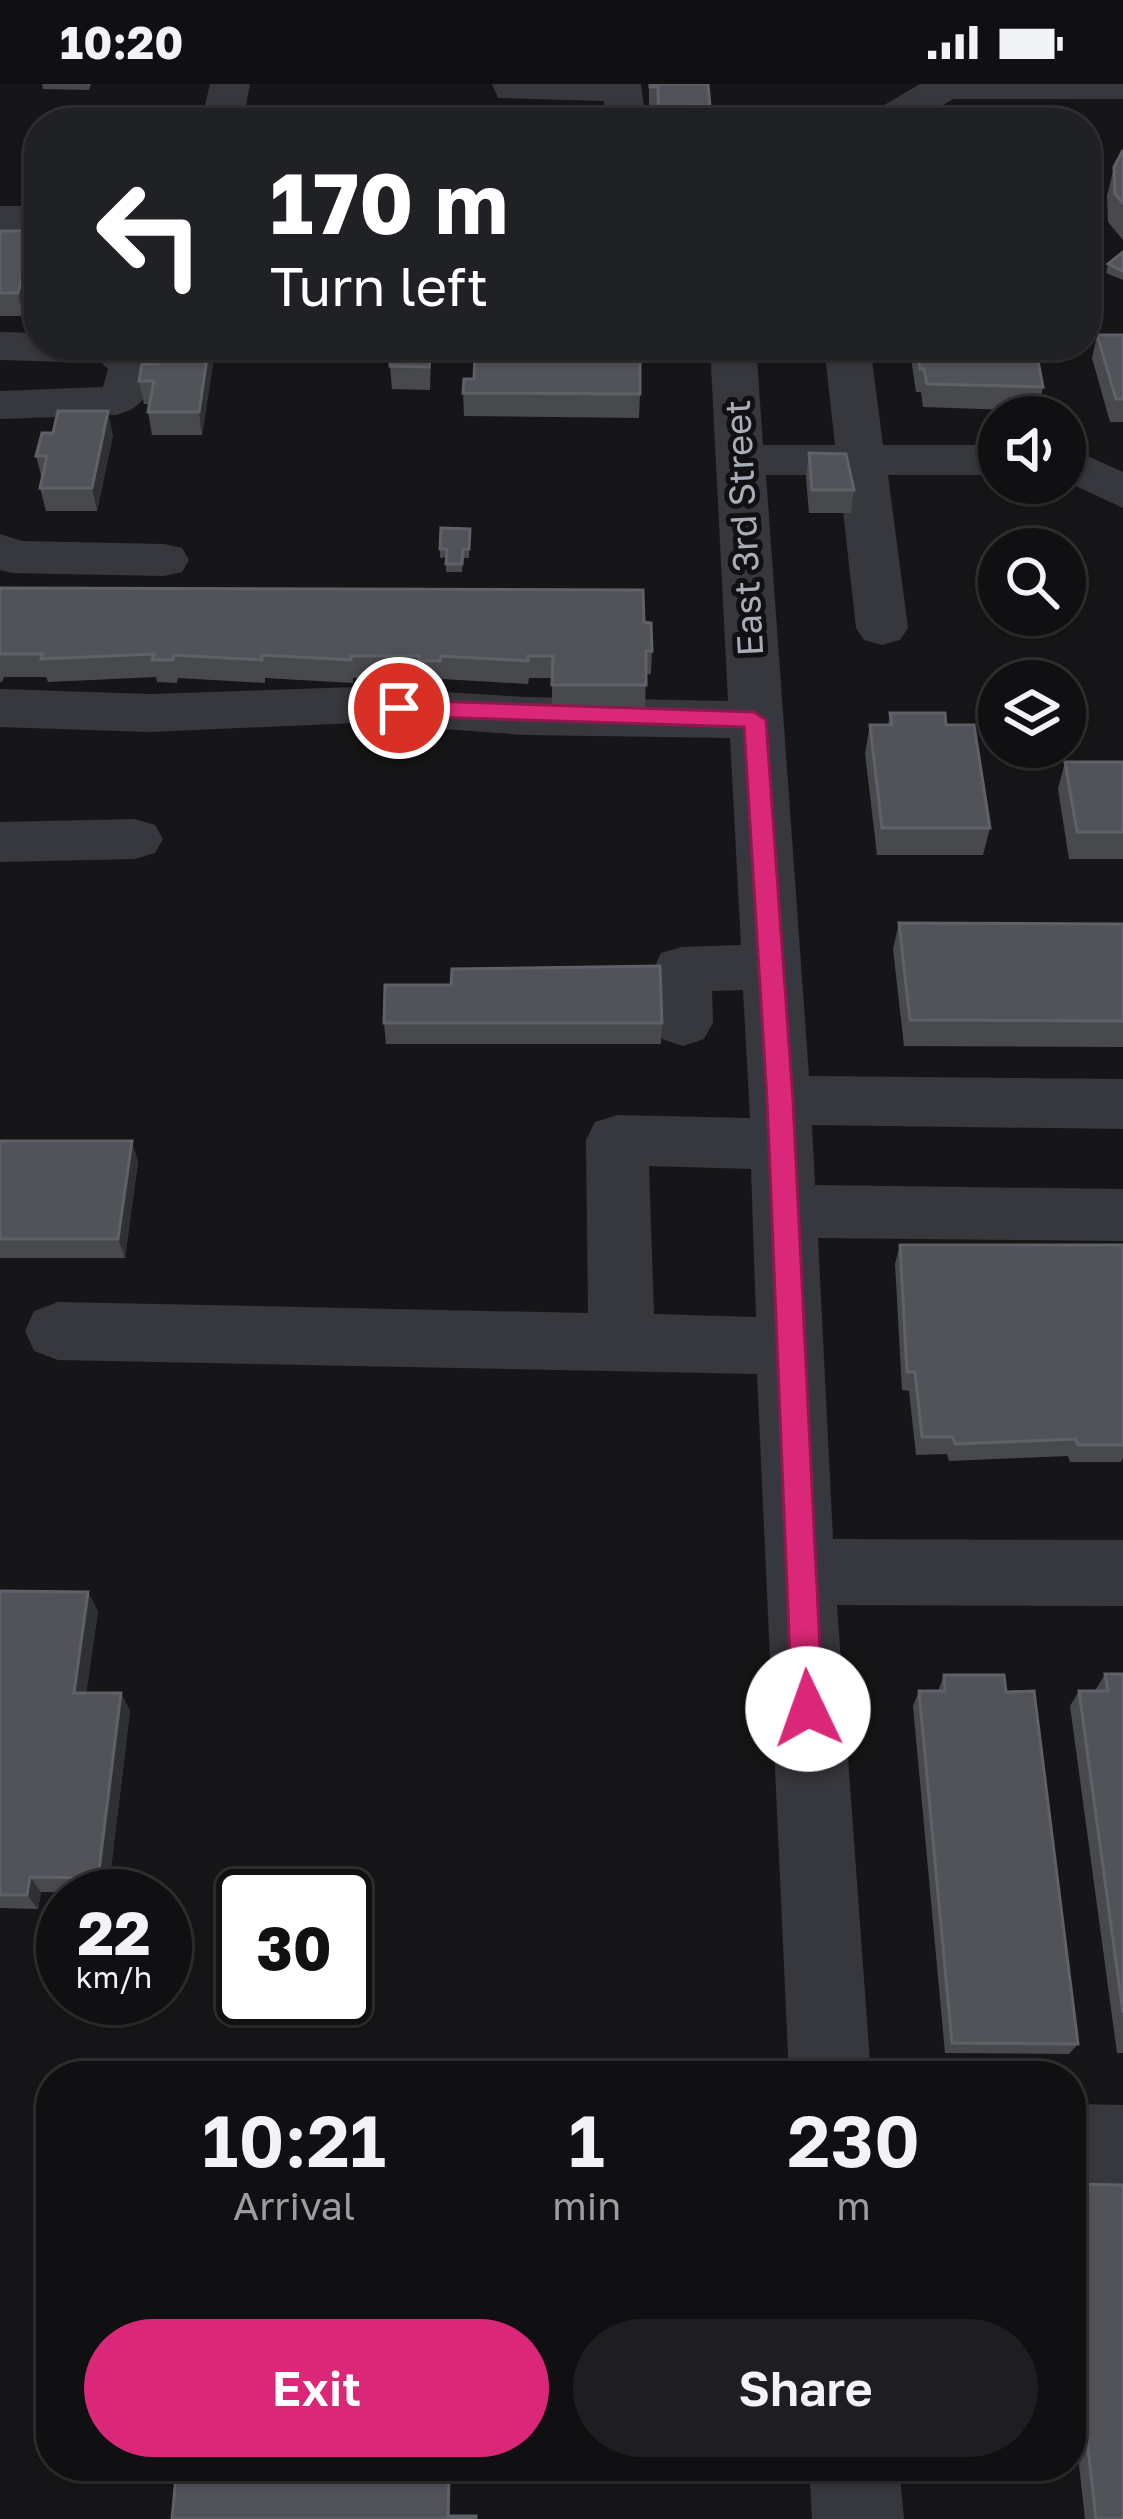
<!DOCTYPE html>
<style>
:root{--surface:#101012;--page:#1e1e20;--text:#f1f3f6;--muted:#9c9d9f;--line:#303032;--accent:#db2777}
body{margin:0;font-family:"Golos Text",sans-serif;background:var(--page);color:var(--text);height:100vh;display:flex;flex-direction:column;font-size:45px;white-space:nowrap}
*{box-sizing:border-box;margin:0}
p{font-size:39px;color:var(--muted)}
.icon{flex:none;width:66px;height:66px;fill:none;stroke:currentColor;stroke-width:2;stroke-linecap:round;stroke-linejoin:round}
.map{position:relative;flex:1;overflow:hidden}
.details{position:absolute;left:36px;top:1977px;width:1050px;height:420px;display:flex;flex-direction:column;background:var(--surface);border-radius:48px;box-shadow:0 3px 9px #0004,0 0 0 3px var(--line)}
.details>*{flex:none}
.guide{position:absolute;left:24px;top:24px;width:1077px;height:252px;border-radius:48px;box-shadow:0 3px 9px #0004,0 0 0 3px var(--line);background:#202124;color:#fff;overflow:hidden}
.buttons{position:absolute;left:978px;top:312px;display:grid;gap:24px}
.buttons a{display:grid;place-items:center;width:108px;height:108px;border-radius:50%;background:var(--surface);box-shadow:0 3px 9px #0004,0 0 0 3px var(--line);font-size:60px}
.speed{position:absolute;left:36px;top:1785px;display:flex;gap:24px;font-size:60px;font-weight:700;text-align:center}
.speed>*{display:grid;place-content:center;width:156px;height:156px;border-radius:50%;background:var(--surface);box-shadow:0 3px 9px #0004,0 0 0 3px var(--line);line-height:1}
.speed small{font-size:30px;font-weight:400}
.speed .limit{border:6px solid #111;border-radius:18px;background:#fff;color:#111}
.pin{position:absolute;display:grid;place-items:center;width:102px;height:102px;color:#fff;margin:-51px;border:6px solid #fff;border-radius:50%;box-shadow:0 3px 12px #0007}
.me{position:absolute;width:132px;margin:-66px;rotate:357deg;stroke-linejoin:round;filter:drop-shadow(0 0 9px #0008)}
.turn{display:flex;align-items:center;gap:42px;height:252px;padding:0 48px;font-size:54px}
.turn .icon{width:156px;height:156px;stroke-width:2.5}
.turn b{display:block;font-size:84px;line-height:102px}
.eta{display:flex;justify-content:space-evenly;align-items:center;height:204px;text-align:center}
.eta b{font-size:72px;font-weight:600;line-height:84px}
.primary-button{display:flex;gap:24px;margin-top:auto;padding:24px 48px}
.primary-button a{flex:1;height:138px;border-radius:72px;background:var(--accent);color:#fff;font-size:48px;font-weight:600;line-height:138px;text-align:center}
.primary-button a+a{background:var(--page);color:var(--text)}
.status{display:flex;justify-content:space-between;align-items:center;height:84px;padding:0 60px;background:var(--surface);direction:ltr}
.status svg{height:33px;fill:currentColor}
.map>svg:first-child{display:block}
</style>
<div class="status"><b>10:20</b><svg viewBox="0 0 49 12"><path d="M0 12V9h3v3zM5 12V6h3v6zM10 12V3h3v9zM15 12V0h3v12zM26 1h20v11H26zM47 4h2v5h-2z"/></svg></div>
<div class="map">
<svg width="1123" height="2435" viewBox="0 0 1123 2435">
<rect width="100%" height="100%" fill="#161618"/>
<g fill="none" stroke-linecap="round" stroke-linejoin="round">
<path fill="#37383d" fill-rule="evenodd" d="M210,0H250L243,39H201Z
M492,0H641L646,39H604V17L498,14Z
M920,0H1123V15H953L913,39H863L869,30Z
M0,122H39V148H0Z
M0,248L39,249V261H137L155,283C149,309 144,324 116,331L0,335V307L103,303L108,285L102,279L0,276Z
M710,261H756L763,361H835L824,261H870L883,361H999V391H888L908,544L900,556L882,561L864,556L856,544L839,391H766L809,992L1123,995V1045L812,1041L815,1101L1123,1105V1157L818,1154L833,1455L1123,1456V1522L837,1521L871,1992H789L757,1290L58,1276L34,1267L25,1247L34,1227L58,1218L588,1229L586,1056L595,1038L617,1031L750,1034L743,906L712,907L713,939L704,955L683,962L662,955C648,930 647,894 661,869L682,863L741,861L730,654L526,651L357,639L149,648L0,643V605L149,610L357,603L526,613L728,617ZM649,1082L751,1085L756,1233L654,1230Z
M1065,362L1123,388V424L1065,397Z
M0,450L22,457L164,460L182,464L189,476L182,488L164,492L12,489L0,486Z
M135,735L155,741L163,755L155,769L135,775L0,778V738Z
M1071,2020L1123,2021V2105L1071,2104Z
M809,2382H899L904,2435H812Z"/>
</g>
<path fill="#47494d" d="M42,0H91L89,6L43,5Z
M649,0H708L709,39H657V26H649Z
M1123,66V156L1108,138L1107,112L1114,83Z
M0,147H39V194H33L23,232H0Z
M1123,168V196L1106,189L1108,180Z
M1097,251H1123V338H1110L1092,274Z
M161,261H216L202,351H152L148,328L149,320H144L139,297L158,280Z
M280,261H346L345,270L281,271Z
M909,261H1035L1043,303L1038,327L923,323L921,308H916Z
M431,269L430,306L392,305L390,282Z
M463,309L640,310L639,334L464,332Z
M113,351L97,427H46L40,404L42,395L36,372Z
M809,369L854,406L851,429H809L806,393Z
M470,445L469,474H463L462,488H446V473L440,474V465Z
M0,504L644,538L652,567L651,590H646L645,624H552V594H529L528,600L442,595V600L420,599V595L353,594V599L265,594V599L178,594L177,599L157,598L156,593L48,598L46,593H4L2,598H0Z
M890,629L946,641L990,744L983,771H877L865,669L870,641H888Z
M1065,678H1123V775H1069L1058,705Z
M899,839L1123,840V963L904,962L893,865Z
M384,939H662L661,960H386Z
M0,1057L138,1077L125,1174H0Z
M900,1161H1123V1374L1121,1378H1070L1068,1372L949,1377L947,1370L916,1371L909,1307L902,1306L895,1180Z
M0,1507L98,1527L86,1609H121L130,1627L108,1809L41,1808L38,1825L0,1824Z
M1105,1590H1123V1969H1117L1070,1622L1079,1607H1096V1605Z
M944,1591L1006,1608L1078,1960L1069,1970L945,1969L913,1622L919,1607H938Z
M1071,2100L1123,2435H1085L1071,2310Z"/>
<path fill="#2f3033" d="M28,171L33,194L23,232L18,209Z
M209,261H216L202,351L199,328Z
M108,327L113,351L97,427L92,404Z
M132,1057L138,1077L125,1174L118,1155Z
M88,1508L98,1527L84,1626L74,1609Z
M121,1609L130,1627L108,1809L98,1794Z
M30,1793L41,1808L38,1825L27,1811Z
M449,2382H451L450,2433L448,2432Z"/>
<path fill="#525359" stroke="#5f6168" stroke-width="3" d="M650,0H708L710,22H686V39H659L658,3H650Z
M1123,66V119L1115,110L1114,83Z
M0,147H39V170L28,171L18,209H0Z
M1123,168V187L1108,180Z
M1097,251H1123V315H1116Z
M161,261H209L199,328H148L154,297H139L142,280H158Z
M916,261H1035L1043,303L927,300L924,285H920Z
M391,269H431L429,283L390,282Z
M475,269L640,270V310L463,309L464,295H474Z
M58,327H108L92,404H40L47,372H36L42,349H53Z
M809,369L846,370L854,406H812Z
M441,444L470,445L469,465H463L462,480H446L447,465H440Z
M0,504L643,506L644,538L651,539L652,567H646V601H552L553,572H528V577L441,572L440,577H419V572H351V576L262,571V576L174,571L173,576H152L154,570L41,575L43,570H0Z
M890,629H945L946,641H974L990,744H882L870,641H892Z
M1065,678H1123V748H1077Z
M899,839L1123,840V937L910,936Z
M660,882L662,939H384L385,901H451L452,885Z
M0,1057H132L118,1155H0Z
M900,1161H1123V1361H1078L1076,1355L955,1360L953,1353H922L915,1288H907Z
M0,1507L88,1508L74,1609H121L98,1794L30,1793L27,1811H0Z
M1105,1590H1123V1929L1079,1607H1108Z
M944,1591H1004L1006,1608L1034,1607L1078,1960L952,1959L919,1607H945Z
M1071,2100L1123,2101V2435H1096L1073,2230H1071Z
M177,2382H449L448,2432H476V2435H172Z"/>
<path fill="#db2777" stroke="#8e194d" stroke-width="3" d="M399,616L754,628L766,636L793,1016L823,1625L818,1636L808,1640L797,1636L792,1625L767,1016L744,643L399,632L388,624Z"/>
<g text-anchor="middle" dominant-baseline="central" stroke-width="10" stroke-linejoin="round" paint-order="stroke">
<g font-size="36" fill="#a8adb8" stroke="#111113">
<text transform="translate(743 444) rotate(-93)">East 3rd Street</text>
</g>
</g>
</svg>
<div class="buttons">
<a><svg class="icon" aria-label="sound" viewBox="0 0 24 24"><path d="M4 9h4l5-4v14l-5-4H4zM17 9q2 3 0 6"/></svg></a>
<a><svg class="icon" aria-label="search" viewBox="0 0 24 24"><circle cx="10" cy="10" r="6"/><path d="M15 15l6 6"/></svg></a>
<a><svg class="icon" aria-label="layers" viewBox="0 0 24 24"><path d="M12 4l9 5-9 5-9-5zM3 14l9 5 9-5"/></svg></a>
</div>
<div class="speed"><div>22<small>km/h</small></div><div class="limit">30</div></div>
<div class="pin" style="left:399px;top:624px;background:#d93025"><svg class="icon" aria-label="arrive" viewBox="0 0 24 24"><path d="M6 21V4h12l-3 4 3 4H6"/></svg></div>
<svg class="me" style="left:808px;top:1625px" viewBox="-20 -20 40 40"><circle r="19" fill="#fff"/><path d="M0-13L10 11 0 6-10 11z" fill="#db2777"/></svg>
<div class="guide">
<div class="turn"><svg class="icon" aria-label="left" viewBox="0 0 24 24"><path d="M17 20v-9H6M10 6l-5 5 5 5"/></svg><div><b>170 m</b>Turn left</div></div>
</div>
<section class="details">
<div class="eta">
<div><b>10:21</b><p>Arrival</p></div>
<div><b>1</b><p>min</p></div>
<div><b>230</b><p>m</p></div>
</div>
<div class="primary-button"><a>Exit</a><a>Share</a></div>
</section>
</div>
